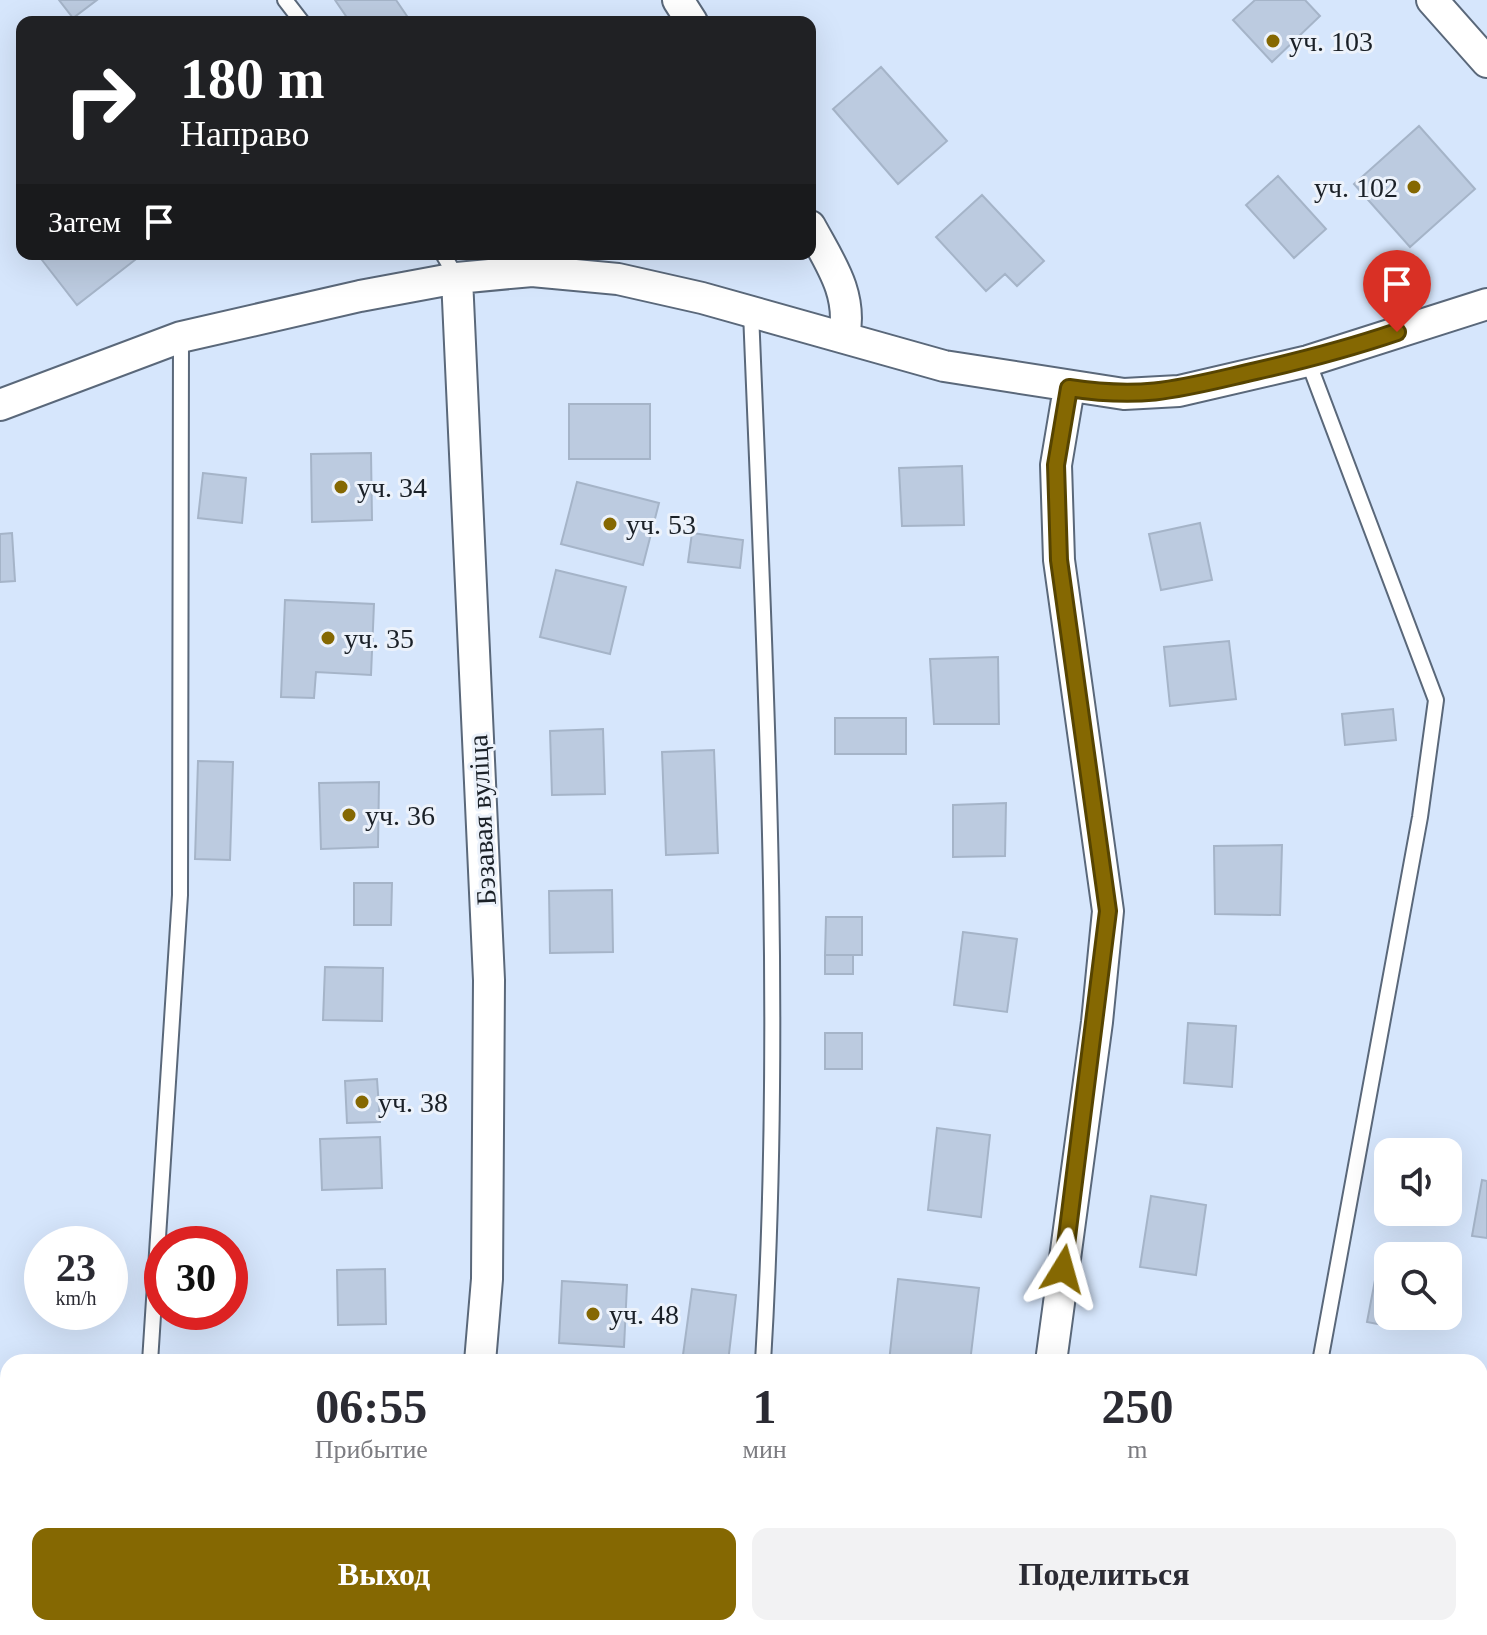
<!DOCTYPE html>
<html lang="ru">
<meta charset="utf-8">
<style>
:root{--surface:#fff;--page:#f2f2f3;--text:#2b2b33;--muted:#7c7c81;--accent:#856802}
body{margin:0;font-family:"Times New Roman",serif;background:var(--page);color:var(--text);height:100vh;display:flex;flex-direction:column;font-size:30px;white-space:nowrap}
*{box-sizing:border-box;margin:0}
p{font-size:26px;color:var(--muted)}
.icon{flex:none;width:44px;height:44px;fill:none;stroke:currentColor;stroke-width:2;stroke-linecap:round;stroke-linejoin:round}
.map{position:relative;flex:1;overflow:hidden}
.sheet{position:absolute;left:0px;top:1354px;width:1488px;height:282px;display:flex;flex-direction:column;background:var(--surface);border-radius:24px 24px 0 0;box-shadow:0 8px 32px #0002}
.sheet>*{flex:none}
.guide{position:absolute;left:16px;top:16px;width:800px;height:244px;border-radius:16px;box-shadow:0 8px 32px #0002;background:#202124;color:#fff;overflow:hidden}
.controls{position:absolute;left:1374px;top:1138px;display:grid;gap:16px}
.controls a{display:grid;place-items:center;width:88px;height:88px;border-radius:16px;background:var(--surface);box-shadow:0 8px 32px #0002;font-size:40px}
.speed{position:absolute;left:24px;top:1226px;display:flex;gap:16px;font-size:40px;font-weight:700;text-align:center}
.speed>*{display:grid;place-content:center;width:104px;height:104px;border-radius:50%;background:var(--surface);box-shadow:0 8px 32px #0002;line-height:1}
.speed small{font-size:20px;font-weight:400}
.speed .limit{border:12px solid #d22;background:#fff;color:#111}
.pin{position:absolute;display:grid;place-items:center;width:68px;height:68px;color:#fff;margin:-82px -34px;border-radius:50% 50% 50% 0;rotate:-45deg;box-shadow:0 0 8px #0007}
.pin .icon{rotate:45deg}
.me{position:absolute;width:88px;margin:-44px;rotate:8deg;stroke-linejoin:round;filter:drop-shadow(0 0 6px #0008)}
.turn{display:flex;align-items:center;gap:28px;height:168px;padding:0 32px;font-size:36px}
.turn .icon{width:104px;height:104px;stroke-width:2.5}
.turn b{display:block;font-size:56px;line-height:68px}
.then{display:flex;align-items:center;height:76px;padding:0 32px;background:#0003;gap:16px;font-size:30px}
.eta{display:flex;justify-content:space-evenly;align-items:center;height:136px;text-align:center}
.eta b{font-size:48px;font-weight:700;line-height:56px}
.button{display:flex;gap:16px;margin-top:auto;padding:16px 32px}
.button a{flex:1;height:92px;border-radius:16px;background:var(--accent);color:#fff;font-size:32px;font-weight:700;line-height:92px;text-align:center}
.button a+a{background:var(--page);color:var(--text)}
.map>svg:first-child{display:block}
</style>
<div class="map">
<svg width="1487" height="1635" viewBox="0 0 1487 1635">
<rect width="100%" height="100%" fill="#d6e6fc"/>
<path fill="#bccbe0" stroke="#a5b4c8" stroke-width="2" d="M59,0H97L73,18Z
M335,0H396L411,22H350Z
M1255,0H1305L1320,16L1272,62L1233,20Z
M881,67L947,141L898,184L833,109Z
M1419,126L1475,189L1410,247L1354,184Z
M1278,176L1326,229L1294,258L1246,205Z
M982,195L1044,261L1017,286L1005,274L986,291L936,237Z
M50,254H139L140,256L77,305L42,260Z
M569,404H650V459H569Z
M371,453L372,520L312,522L311,454Z
M962,466L964,525L902,526L899,468Z
M203,473L246,478L242,523L198,518Z
M577,482L659,503L643,565L561,544Z
M1200,523L1212,580L1161,590L1149,534Z
M12,533L15,581L0,582V534Z
M692,533L743,540L740,568L688,562Z
M556,570L626,587L610,654L540,637Z
M285,600L374,604L371,675L316,672L314,698L281,697Z
M1229,641L1236,699L1170,706L1164,647Z
M998,657L999,724H934L930,659Z
M1393,709L1396,740L1345,745L1342,714Z
M835,718H906V754H835Z
M603,729L605,794L552,795L550,731Z
M714,750L718,853L666,855L662,752Z
M198,761L233,762L230,860L195,859Z
M379,782L378,847L321,849L319,783Z
M1006,803L1005,856L953,857V805Z
M1282,845L1280,915L1215,914L1214,846Z
M354,883H392L391,925H354Z
M612,890L613,952L550,953L549,891Z
M826,917H862V955H825Z
M963,932L1017,939L1007,1012L954,1005Z
M825,955H853V974H825Z
M325,967L383,968L382,1021L323,1020Z
M1188,1023L1236,1026L1232,1087L1184,1083Z
M825,1033H862V1069H825Z
M377,1079L380,1122L347,1123L345,1081Z
M937,1128L990,1135L981,1217L928,1210Z
M380,1137L382,1188L322,1190L320,1139Z
M1482,1180L1487,1181V1238L1472,1236Z
M1151,1196L1206,1205L1196,1275L1140,1267Z
M385,1269L386,1324L338,1325L337,1270Z
M1376,1275L1388,1277V1316H1401L1399,1328L1367,1322Z
M898,1279L979,1288L970,1362H889Z
M562,1281L627,1285L624,1347L559,1343Z
M692,1289L736,1295L728,1362H682Z
M284,1628H350L349,1635H283Z
M890,1628L926,1629V1635H890Z"/>
<g fill="none" stroke-linecap="round" stroke-linejoin="round">
<defs>
<path id="service" d="M285,0L302,22
M443,254L457,278
M751,312C765,661 784,1013 763,1362
M1308,361L1436,700L1420,817L1320,1362
M150,1362L180,895L181,337
M133,1635L134,1628
M746,1635L747,1628"/>
<path id="minor" d="M678,0L692,22
M1432,0L1487,62
M810,226C830,263 853,294 844,337
M457,278L489,980L487,1279L480,1362
M0,405L181,337L360,296L457,278L532,271L618,279L702,298L944,366L1124,394L1179,391L1308,361L1487,304
M1051,1362L1097,1022L1108,911L1059,560L1056,465L1069,388
M1480,1502L1487,1498
M1021,1628L1022,1635
M459,1635L460,1628
M1252,1635L1263,1628"/>
</defs>
<use href="#service" stroke="#5a687a" stroke-width="18"/>
<use href="#minor" stroke="#5a687a" stroke-width="34"/>
<use href="#service" stroke="#fff" stroke-width="14"/>
<use href="#minor" stroke="#fff" stroke-width="30"/>
</g>
<g fill="none" stroke-linecap="round" stroke-linejoin="round">
<defs>
<path id="route" d="M1063,1269L1108,911L1059,560L1056,465L1069,388C1147,400 1182,388 1256,371C1304,360 1350,348 1397,332"/>
</defs>
<use href="#route" stroke="#564401" stroke-width="20"/>
<use href="#route" stroke="#856802" stroke-width="14"/>
</g>
<g fill="#856802" stroke="#ecf2fb" stroke-width="3">
<circle cx="1273" cy="41" r="8"/>
<circle cx="1414" cy="187" r="8"/>
<circle cx="341" cy="487" r="8"/>
<circle cx="610" cy="524" r="8"/>
<circle cx="328" cy="638" r="8"/>
<circle cx="349" cy="815" r="8"/>
<circle cx="362" cy="1102" r="8"/>
<circle cx="593" cy="1314" r="8"/>
</g>
<g text-anchor="middle" dominant-baseline="central" stroke-width="6" stroke-linejoin="round" paint-order="stroke">
<g font-size="28" fill="#1a2027" stroke="#ecf2fb" text-anchor="start">
<text x="1289" y="41">уч. 103</text>
<text x="1398" y="187" text-anchor="end">уч. 102</text>
<text x="357" y="487">уч. 34</text>
<text x="626" y="524">уч. 53</text>
<text x="344" y="638">уч. 35</text>
<text x="365" y="815">уч. 36</text>
<text x="378" y="1102">уч. 38</text>
<text x="609" y="1314">уч. 48</text>
</g>
<g font-size="28" fill="#1a2027" stroke="#ecf2fb">
<text transform="translate(482 820) rotate(-93)">Бэзавая вуліца</text>
</g>
</g>
</svg>
<div class="controls">
<a><svg class="icon" aria-label="sound" viewBox="0 0 24 24"><path d="M4 9h4l5-4v14l-5-4H4zM17 9q2 3 0 6"/></svg></a>
<a><svg class="icon" aria-label="search" viewBox="0 0 24 24"><circle cx="10" cy="10" r="6"/><path d="M15 15l6 6"/></svg></a>
</div>
<div class="speed"><div>23<small>km/h</small></div><div class="limit">30</div></div>
<div class="pin" style="left:1397px;top:332px;background:#d93025"><svg class="icon" aria-label="arrive" viewBox="0 0 24 24"><path d="M6 21V4h12l-3 4 3 4H6"/></svg></div>
<svg class="me" style="left:1063px;top:1269px" viewBox="-20 -20 40 40"><path d="M0-17L14 15 0 8-14 15z" fill="#856802" stroke="#fff" stroke-width="4"/></svg>
<div class="guide">
<div class="turn"><svg class="icon" aria-label="right" viewBox="0 0 24 24"><path d="M7 20v-9h11M14 6l5 5-5 5"/></svg><div><b>180 m</b>Направо</div></div>
<div class="then">Затем<svg class="icon" aria-label="arrive" viewBox="0 0 24 24"><path d="M6 21V4h12l-3 4 3 4H6"/></svg></div>
</div>
<section class="sheet">
<div class="eta">
<div><b>06:55</b><p>Прибытие</p></div>
<div><b>1</b><p>мин</p></div>
<div><b>250</b><p>m</p></div>
</div>
<div class="button"><a>Выход</a><a>Поделиться</a></div>
</section>
</div>
